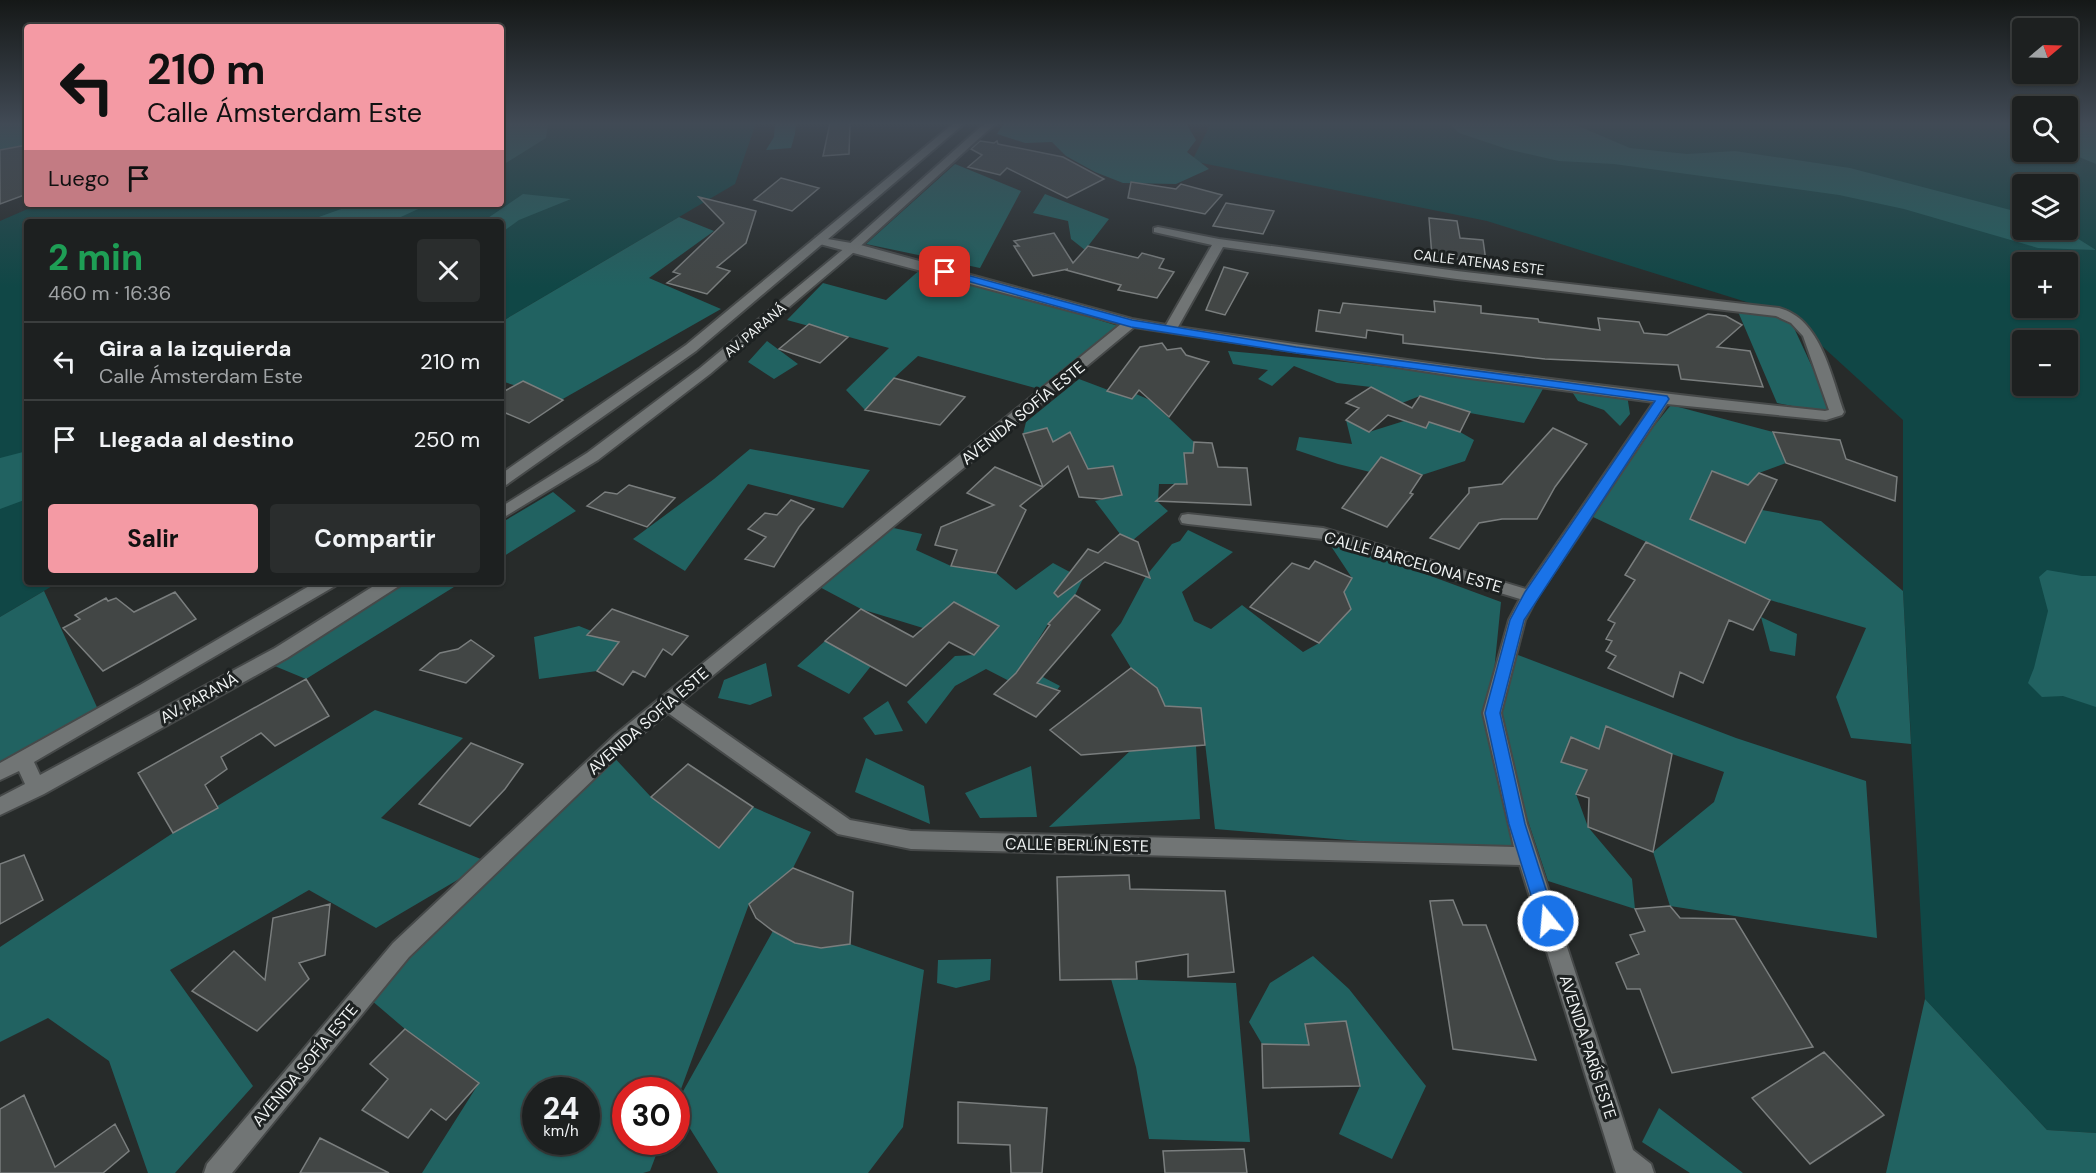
<!DOCTYPE html>
<html lang="es">
<meta charset="utf-8">
<style>
:root{--surface:#1d2020;--page:#2a2d2d;--text:#f1f3f6;--muted:#a0a3a5;--line:#3b3e3e;--accent:#f49aa4}
body{margin:0;font-family:"DM Sans",sans-serif;background:var(--page);color:var(--text);height:100vh;display:flex;flex-direction:column;font-size:22px;white-space:nowrap}
*{box-sizing:border-box;margin:0}
p{font-size:20px;color:var(--muted)}
.icon{flex:none;width:33px;height:33px;fill:none;stroke:currentColor;stroke-width:2;stroke-linecap:round;stroke-linejoin:round}
.map{position:relative;flex:1;overflow:hidden}
.details{position:absolute;left:24px;top:219px;width:480px;height:366px;display:flex;flex-direction:column;background:var(--surface);border-radius:6px;box-shadow:0 2px 4px #0004,0 0 0 2px var(--line)}
.details>*{flex:none}
.top-card{position:absolute;left:24px;top:24px;width:480px;height:183px;border-radius:6px;box-shadow:0 2px 4px #0004,0 0 0 2px var(--line);background:#f49aa4;color:#111;overflow:hidden}
.needle{width:39px;rotate:71deg}
.fabs{position:absolute;left:2012px;top:18px;display:grid;gap:12px}
.fabs a{display:grid;place-items:center;width:66px;height:66px;border-radius:6px;background:var(--surface);box-shadow:0 2px 4px #0004,0 0 0 2px var(--line);font-size:30px}
.speed{position:absolute;left:522px;top:1077px;display:flex;gap:12px;font-size:30px;font-weight:700;text-align:center}
.speed>*{display:grid;place-content:center;width:78px;height:78px;border-radius:50%;background:var(--surface);box-shadow:0 2px 4px #0004,0 0 0 2px var(--line);line-height:1}
.speed small{font-size:15px;font-weight:400}
.speed .limit{border:9px solid #d22;background:#fff;color:#111}
.pin{position:absolute;display:grid;place-items:center;width:51px;height:51px;color:#fff;margin:-26px;border-radius:12px;box-shadow:0 3px 9px #0006}
.me{position:absolute;width:66px;margin:-33px;rotate:343deg;stroke-linejoin:round;filter:drop-shadow(0 0 4px #0008)}
.turn{display:flex;align-items:center;gap:21px;height:126px;padding:0 24px;font-size:27px}
.turn .icon{width:78px;height:78px;stroke-width:2.5}
.turn b{display:block;font-size:42px;line-height:51px}
.then{display:flex;align-items:center;height:57px;padding:0 24px;background:#0003;gap:12px;font-size:22px}
.round{display:grid;place-items:center;flex:none;width:63px;height:63px;border-radius:6px;background:var(--page)}
.overview{display:flex;align-items:center;justify-content:space-between;height:102px;padding:0 24px}
h1{font-size:36px;font-weight:700;line-height:45px;color:#1e9e55}
.cta{display:flex;gap:12px;margin-top:auto;padding:12px 24px}
.cta a{flex:1;height:69px;border-radius:6px;background:var(--accent);color:#111;font-size:24px;font-weight:700;line-height:69px;text-align:center}
.cta a+a{background:var(--page);color:var(--text)}
ul{padding:0;list-style:none}
li{display:flex;align-items:center;gap:18px;height:78px;padding:0 24px;border-top:2px solid var(--line)}
li div{flex:1}
li b{display:block;font-size:22px}
li em{font-style:normal}
.map>svg:first-child{display:block}
</style>
<div class="map">
<svg width="2096" height="1173" viewBox="0 0 2096 1173">
<rect width="100%" height="100%" fill="#272b2a"/>
<path fill="#104746" fill-rule="evenodd" d="M501,123H756L735,184L501,322V222H27V582H59L0,617V221L39,204H501Z
M1211,123H2022V152H2067V123H2096V1133L2047,1130L1925,999L1903,591V420L1788,315L1487,221L1192,161ZM2022,184H2067V230H2022ZM2022,262H2067V308H2022ZM2022,340H2067V386H2022Z"/>
<path fill="#216261" fill-rule="evenodd" d="M27,123V145L0,150V124Z
M501,123H548L546,138L501,166Z
M775,123H796L795,134L791,148L766,150L774,137Z
M1004,123H1186L1196,140L1187,152L1209,169L1176,184L1123,183L1095,172L1066,156L1052,142L1025,143L997,134Z
M1448,123H1571L1630,148L1687,154L1735,151L1850,168L2022,213V230H2064L2096,250L2038,248L1904,209L1839,195L1614,164L1559,161L1507,149L1459,133Z
M2067,123H2096V164L2067,152Z
M955,164L1021,191L980,268L866,244Z
M523,194L571,199L519,220L501,233V222H482Z
M1045,194L1109,219L1085,250L1071,239L1068,221L1033,213Z
M355,204H429L390,222H305Z
M679,217L714,231L649,278L721,309L561,400L501,381V322Z
M923,267L1125,328L1039,389L918,356L894,378L865,410L846,390L889,348L787,320L823,283L886,300Z
M1736,307L1788,315L1834,414L1777,403Z
M767,341L798,364L774,379L748,362Z
M1228,351L1346,362L1544,387L1524,423L1470,413L1420,396L1402,403L1371,387L1337,383L1294,366L1272,386L1258,379L1268,370L1233,364Z
M1079,379L1132,399L1136,394L1150,400L1194,442L1193,453L1184,454L1187,484H1159L1158,502L1168,511L1133,540L1120,534L1095,501L1122,495L1113,466L1088,469L1072,437L1053,442L1047,428L1023,434L1026,422Z
M1569,387L1627,395L1630,414L1620,426L1604,410L1578,401Z
M1671,405L1773,432L1786,463L1759,473L1748,485L1712,471L1690,519L1745,543L1762,510L1821,521L1903,591L1911,744L1851,738L1836,697L1866,628L1770,600L1593,517L1601,491Z
M1346,420L1369,432L1404,421L1425,428L1429,421L1460,432L1474,440L1465,461L1422,475L1381,457L1370,472L1338,464L1296,450L1299,437L1352,444Z
M750,449L870,470L843,508L748,484L685,571L633,539L714,479Z
M27,451V499L0,509V458Z
M553,492L576,511L501,558V523Z
M884,526L922,534L916,550L951,566L996,573L1016,590L1053,563L1083,579L1075,595L1048,624L1022,666L1060,686L1048,701L986,669L955,686L926,724L907,702L955,656L974,655L999,626L954,602L923,628L861,609L814,584Z
M1188,530L1233,552L1182,592L1194,621L1211,629L1242,605L1303,652L1319,643L1351,609L1344,592L1352,578L1325,537L1501,602L1490,712L1526,855L1215,829L1201,708L1165,706L1157,688L1131,668L1111,635L1121,623L1146,576L1172,544L1180,541Z
M2047,570L2082,576H2096V707L2063,696L2042,697L2028,683L2034,668L2048,611L2039,577Z
M401,582H462L306,679L265,662Z
M44,591L101,716L0,765V617Z
M1761,617L1797,634L1795,656L1770,651Z
M579,626L619,642L597,671L539,679L534,637Z
M825,641L871,666L849,694L797,666Z
M1510,652L1736,738L1866,781L1877,938L1670,906L1653,852L1714,802L1724,772L1672,754L1606,726L1599,749L1571,737L1562,761L1587,770L1576,794L1588,827L1632,879L1635,909L1548,881L1492,713Z
M766,663L772,696L750,705L718,698L724,680Z
M888,701L903,731L875,735L863,718Z
M375,710L463,738L381,818L488,862L376,928L309,890L170,970L253,1086L175,1173H148L109,1061L48,1018L0,1042V947L173,833Z
M1196,746L1200,819L1049,827L1130,751Z
M610,753L651,797L719,847L753,807L811,832L793,868L749,904L677,1100L676,1090H626V1142H661L650,1171L643,1173H422L479,1083L405,1029L364,994ZM536,1090H586V1142H536Z
M866,758L924,786L930,824L855,792Z
M1031,766L1037,817L980,818L965,793Z
M773,931L850,944L924,970L903,1127L868,1173H718L677,1108V1102Z
M1313,956L1349,989L1426,1086L1392,1159L1339,1134L1360,1086L1346,1021L1306,1024L1309,1045L1262,1044L1249,1022L1270,983Z
M991,959L990,980L956,988L937,983L938,960Z
M1111,979L1236,983L1250,1142L1149,1139L1136,1067Z
M1925,999L2047,1130L2096,1133V1173H1886Z
M1659,1108L1743,1173H1690L1642,1142Z"/>
<path fill="#424645" stroke="#7a7e7e" stroke-width="1.5" d="M830,123H850L849,154L823,156Z
M980,141L994,143L997,141L998,144L1063,157L1104,179L1067,198L1007,168L1000,175L968,167L982,155L971,149Z
M27,145V194L0,204V150Z
M781,178L819,188L792,211L754,200Z
M1131,182L1176,189L1181,184L1222,195L1205,214L1128,198Z
M699,197L756,211L746,243L717,267L730,271L707,294L667,283L680,274L673,272L724,223Z
M1226,203L1274,211L1263,234L1213,226Z
M1429,218L1457,221L1460,238L1483,240L1486,261L1432,257Z
M1054,233L1073,263L1088,246L1138,258L1142,253L1164,259L1159,268L1174,272L1157,298L1118,290L1121,285L1066,270L1068,269L1033,276L1014,246H1019L1014,241Z
M1224,267L1248,273L1225,315L1206,310Z
M1434,301L1481,306V313L1538,319L1539,322L1600,330L1598,318L1639,322L1644,333L1667,335L1708,314L1726,316L1742,325L1717,347L1750,351L1763,387L1681,379L1678,365L1545,359L1403,343V335L1367,330L1366,338L1316,331L1319,310L1340,313L1343,303L1435,312Z
M809,324L848,337L820,363L779,349Z
M1162,343L1167,350L1181,348L1186,355L1209,362L1169,417L1139,390L1132,399L1107,391L1140,347Z
M894,378L965,397L940,425L865,410Z
M523,381L563,400L529,423L501,411V393Z
M1371,387L1412,408L1420,396L1470,412L1460,432L1429,422L1426,428L1388,415L1369,432L1346,420L1359,408L1346,403Z
M1047,428L1053,442L1070,432L1088,469L1113,466L1122,495L1102,499L1079,497L1068,466L1043,487L1023,434Z
M1553,428L1587,444L1555,487L1537,519H1502L1479,523L1459,549L1430,538L1469,493V488L1502,484Z
M1773,432L1840,440L1846,459L1897,477L1895,501L1786,463Z
M1194,442L1212,443L1218,467L1247,468L1251,505L1156,501L1175,484H1187L1184,453H1193Z
M1381,457L1422,475L1410,493L1413,494L1387,527L1342,508Z
M995,467L1043,487L1020,506L1026,510L996,573L951,566L957,550L935,545L941,527L994,505L967,493Z
M1712,471L1748,485L1759,473L1777,480L1745,543L1690,519Z
M629,485L675,498L647,527L587,506L605,492L617,494Z
M791,500L814,509L799,527L774,567L745,559L766,537L748,529L765,513L777,515Z
M1120,534L1138,542L1150,578L1105,562L1058,597L1054,593L1088,549L1098,553Z
M1646,542L1770,600L1753,630L1729,620L1703,683L1680,672L1673,697L1608,668L1616,656L1606,651L1612,641L1606,639L1615,623L1608,620L1635,580L1625,575Z
M1315,561L1352,578L1344,592L1351,609L1319,643L1250,607L1292,563L1309,569Z
M175,592L196,619L103,671L63,628L80,619L75,615L106,598L108,601L116,598L134,612Z
M1075,595L1100,610L1037,683L1060,691L1036,717L994,694L1016,673L1050,625L1048,624Z
M954,602L999,626L974,655L949,642L906,686L825,641L861,609L913,637Z
M612,609L688,636L672,655L663,649L645,677L633,671L623,685L597,671L619,642L587,635Z
M471,640L494,656L466,683L420,670L440,653L458,649Z
M1131,668L1157,688L1165,706L1201,708L1205,745L1081,755L1050,730Z
M306,679L329,716L275,746L261,733L221,757L227,769L205,785L218,808L173,833L138,773Z
M1606,726L1672,754L1653,852L1588,827L1589,798L1576,794L1587,770L1561,762L1571,737L1599,749Z
M471,743L523,764L505,789L470,826L419,804Z
M688,764L753,807L719,848L651,797Z
M24,855L43,900L0,924V864Z
M793,868L853,892L850,944L821,948L795,943L773,931L756,918L749,904Z
M1129,875L1130,889L1225,891L1234,972L1188,977V954L1136,962L1137,979L1060,980L1057,877Z
M1453,900L1463,925H1486L1536,1060L1453,1049L1430,901Z
M330,904L325,955L299,963L309,979L257,1031L192,991L234,951L265,980L273,918Z
M1670,906L1680,918L1735,919L1813,1047L1672,1073L1640,989H1627L1616,963L1639,954L1630,935L1645,931L1635,909Z
M1346,1021L1360,1086L1263,1088L1262,1044L1309,1045L1305,1024Z
M405,1029L479,1083L446,1120L431,1109L408,1138L362,1110L388,1079L370,1064Z
M1824,1052L1884,1115L1810,1164L1752,1098Z
M24,1095L55,1167L115,1124L129,1151L103,1173H0V1109Z
M958,1102L1047,1108L1042,1173H1011L1010,1145L958,1143Z
M320,1138L389,1173H300Z
M1244,1149L1247,1173H1165L1163,1151Z"/>
<g fill="none" stroke-linecap="round" stroke-linejoin="round">
<defs>
<path id="minor" d="M1158,227L1219,239L1457,271L1779,308C1821,319 1831,376 1844,412L1842,415L1826,420L1667,404L1536,599L1525,620L1501,713L1527,824L1633,1150L1651,1164L1654,1173H1616L1520,865L911,849L838,834L668,713L630,744L409,957L232,1173H204L207,1164L393,943L616,734L1121,324L816,243V237L857,244L1132,319L1166,325L1212,245L1154,232V228ZM1223,247L1457,279L1776,316L1791,323L1803,336L1829,410L1825,411C1608,389 1393,359 1178,327ZM1134,327L1462,377L1654,402L1526,589L1323,528L1188,514L1182,515L1180,519L1182,523L1188,524L1323,539L1520,599L1509,620L1483,713L1514,847L911,831L850,820L681,702Z"/>
<path id="tertiary" d="M954,123H965L696,351L506,485L501,486V474L686,345Z
M985,123H996L854,252L710,374L598,460L501,519V507L587,453L700,368L846,247Z
M316,582H337L335,586L34,762L40,775L275,648L380,582H401L399,586L287,658L44,794L0,815V797L25,784L19,771L0,780V763L140,685Z"/>
</defs>
<use href="#minor" stroke="#464949" stroke-width="4"/>
<use href="#tertiary" stroke="#464949" stroke-width="4"/>
<use href="#minor" fill="#717575" fill-rule="evenodd"/>
<use href="#tertiary" fill="#717575" fill-rule="evenodd"/>
</g>
<linearGradient id="sky" x2="0" y2="1"><stop stop-color="#151817"/><stop offset="0.43" stop-color="#414a55"/><stop offset="1" stop-color="#414a55" stop-opacity="0"/></linearGradient>
<rect width="2096" height="287" fill="url(#sky)"/>
<path fill="#1a73e8" stroke="#114b97" stroke-width="1.5" d="M945,269L1132,320L1296,347L1667,396L1669,399L1524,620L1500,713L1525,824L1556,921L1554,926L1548,929L1542,926L1539,921L1509,824L1485,713L1510,620L1525,592L1655,401L1296,353L1131,327L942,274V270Z"/>
<g text-anchor="middle" dominant-baseline="central" stroke-width="6" stroke-linejoin="round" paint-order="stroke">
<g font-size="14" fill="#f1f4f4" stroke="#1d2121">
<text transform="translate(1479 262) rotate(7)">CALLE ATENAS ESTE</text>
<text transform="translate(755 330) rotate(-40)">AV. PARANÁ</text>
</g>
<g font-size="16" fill="#f1f4f4" stroke="#1d2121">
<text transform="translate(1023 413) rotate(-39)">AVENIDA SOFÍA ESTE</text>
<text transform="translate(1413 562) rotate(16)">CALLE BARCELONA ESTE</text>
<text transform="translate(199 698) rotate(-29)">AV. PARANÁ</text>
<text transform="translate(648 721) rotate(-41)">AVENIDA SOFÍA ESTE</text>
<text transform="translate(1077 845) rotate(1)">CALLE BERLÍN ESTE</text>
<text transform="translate(1588 1047) rotate(72)">AVENIDA PARÍS ESTE</text>
<text transform="translate(305 1065) rotate(-50)">AVENIDA SOFÍA ESTE</text>
</g>
</g>
</svg>
<div class="fabs">
<a><svg class="needle" viewBox="-14 -14 28 28"><path d="M0-13l5 13h-10z" fill="#e53935"/><path d="M0 13l5-13h-10z" fill="#a0a3a5"/></svg></a>
<a><svg class="icon" aria-label="search" viewBox="0 0 24 24"><circle cx="10" cy="10" r="6"/><path d="M15 15l6 6"/></svg></a>
<a><svg class="icon" aria-label="layers" viewBox="0 0 24 24"><path d="M12 4l9 5-9 5-9-5zM3 14l9 5 9-5"/></svg></a>
<a>+</a>
<a>−</a>
</div>
<div class="speed"><div>24<small>km/h</small></div><div class="limit">30</div></div>
<div class="pin" style="left:945px;top:272px;background:#d93025"><svg class="icon" aria-label="arrive" viewBox="0 0 24 24"><path d="M6 21V4h12l-3 4 3 4H6"/></svg></div>
<svg class="me" style="left:1548px;top:921px" viewBox="-20 -20 40 40"><circle r="17" fill="#1a73e8" stroke="#fff" stroke-width="3"/><path d="M0-11L8 9 0 5-8 9z" fill="#fff"/></svg>
<div class="top-card">
<div class="turn"><svg class="icon" aria-label="left" viewBox="0 0 24 24"><path d="M17 20v-9H6M10 6l-5 5 5 5"/></svg><div><b>210 m</b>Calle Ámsterdam Este</div></div>
<div class="then">Luego<svg class="icon" aria-label="arrive" viewBox="0 0 24 24"><path d="M6 21V4h12l-3 4 3 4H6"/></svg></div>
</div>
<section class="details">
<div class="overview"><div><h1>2 min</h1><p>460 m · 16:36</p></div><a class="round"><svg class="icon" aria-label="close" viewBox="0 0 24 24"><path d="M6 6l12 12M18 6L6 18"/></svg></a></div>
<ul>
<li><svg class="icon" aria-label="left" viewBox="0 0 24 24"><path d="M17 20v-9H6M10 6l-5 5 5 5"/></svg><div><b>Gira a la izquierda</b><p>Calle Ámsterdam Este</p></div><em>210 m</em></li>
<li><svg class="icon" aria-label="arrive" viewBox="0 0 24 24"><path d="M6 21V4h12l-3 4 3 4H6"/></svg><div><b>Llegada al destino</b></div><em>250 m</em></li>
</ul>
<div class="cta"><a>Salir</a><a>Compartir</a></div>
</section>
</div>
